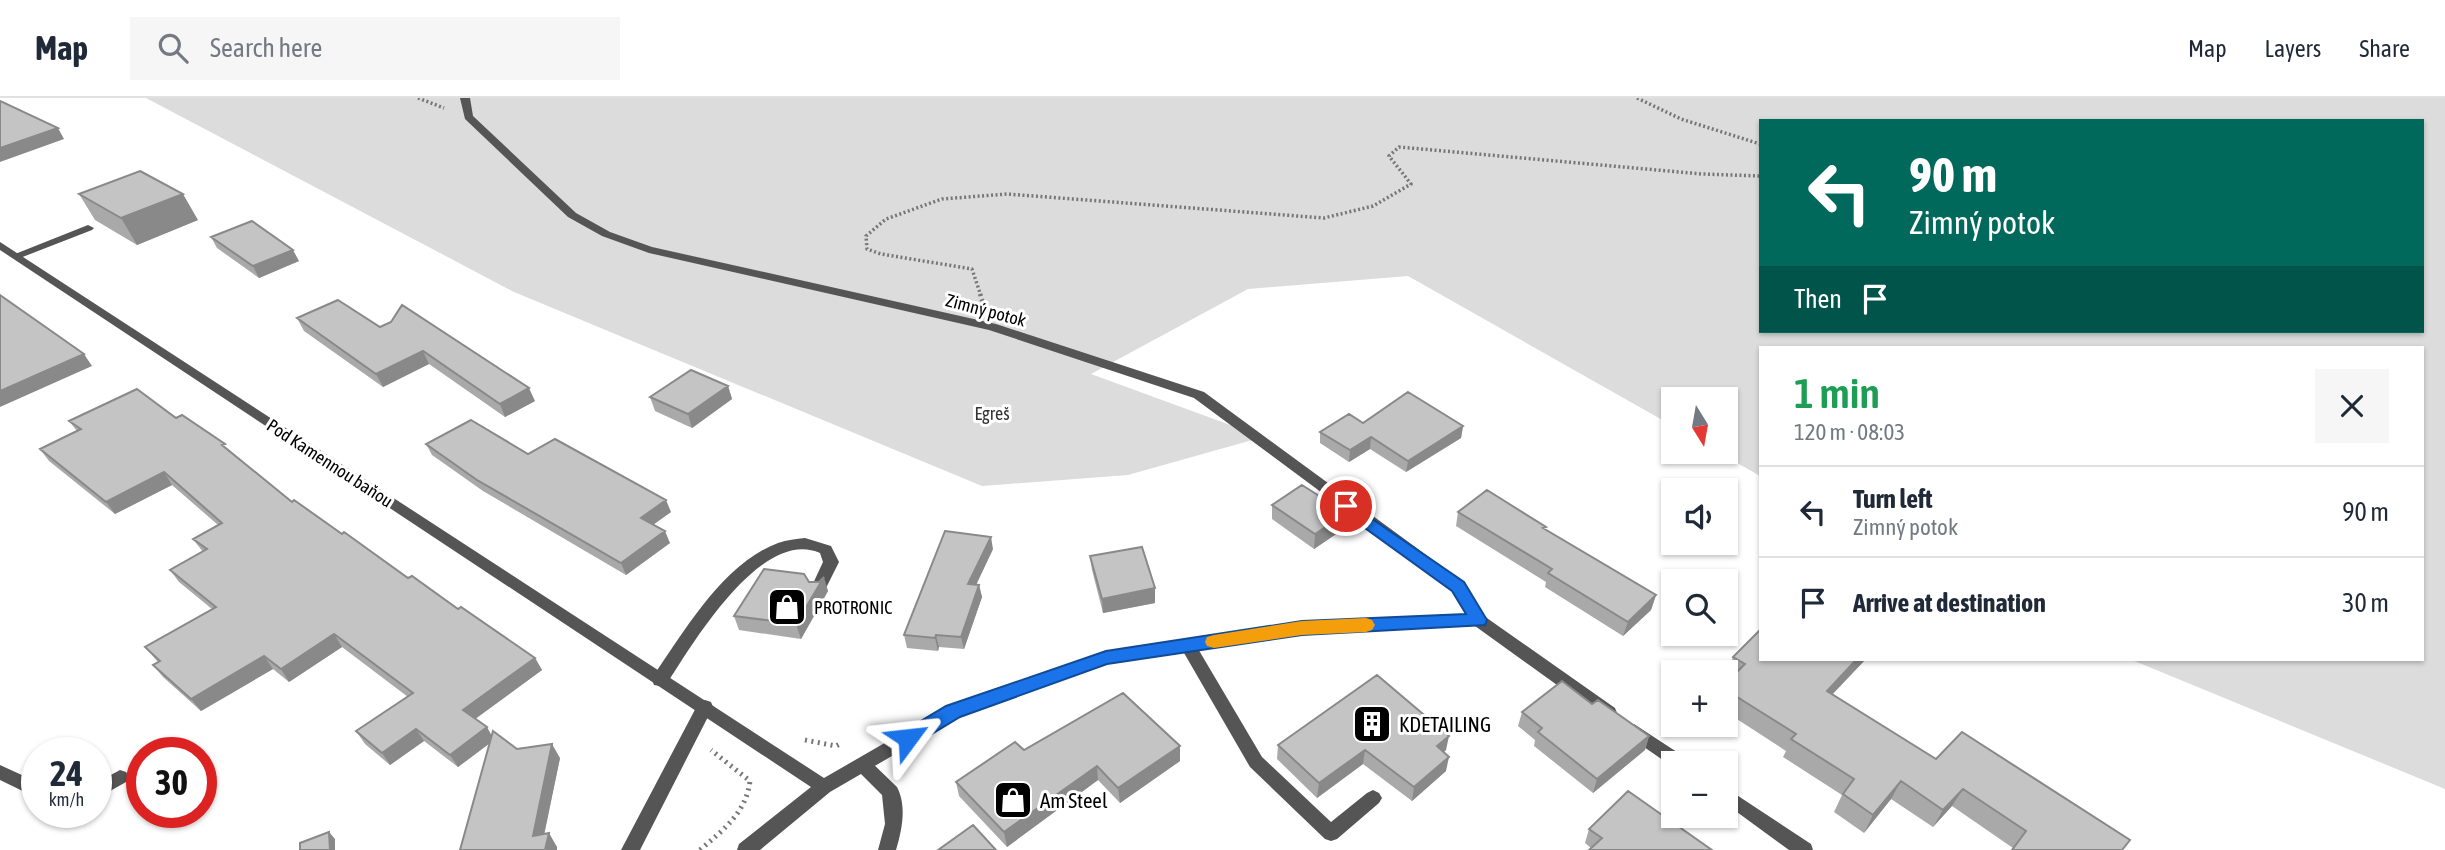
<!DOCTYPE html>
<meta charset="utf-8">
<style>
:root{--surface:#fff;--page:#f6f6f7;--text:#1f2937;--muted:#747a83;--line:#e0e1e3}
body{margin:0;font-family:"Asap Condensed",sans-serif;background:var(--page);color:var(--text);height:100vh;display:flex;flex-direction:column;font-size:26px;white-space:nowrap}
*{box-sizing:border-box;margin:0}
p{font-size:23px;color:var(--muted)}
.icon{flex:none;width:38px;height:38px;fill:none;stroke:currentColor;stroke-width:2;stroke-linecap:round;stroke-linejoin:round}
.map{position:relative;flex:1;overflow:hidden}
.panel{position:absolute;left:1759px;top:248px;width:665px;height:315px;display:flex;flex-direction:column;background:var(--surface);border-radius:0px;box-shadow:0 2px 5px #0004}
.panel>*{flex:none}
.top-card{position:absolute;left:1759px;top:21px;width:665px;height:214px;border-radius:0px;box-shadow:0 2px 5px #0004;background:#00695c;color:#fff;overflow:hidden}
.needle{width:46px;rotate:169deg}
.buttons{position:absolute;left:1661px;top:289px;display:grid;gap:14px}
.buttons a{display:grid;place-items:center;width:77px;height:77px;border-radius:0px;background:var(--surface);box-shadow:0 2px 5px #0004;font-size:35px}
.speed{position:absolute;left:21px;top:639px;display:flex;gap:14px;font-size:35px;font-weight:700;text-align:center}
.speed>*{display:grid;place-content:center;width:91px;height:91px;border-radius:50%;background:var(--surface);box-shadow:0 2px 5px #0004;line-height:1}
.speed small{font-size:18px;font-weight:400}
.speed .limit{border:10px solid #d22;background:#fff;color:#111}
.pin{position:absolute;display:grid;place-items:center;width:60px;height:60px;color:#fff;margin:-30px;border:4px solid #fff;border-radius:50%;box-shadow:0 2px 7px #0007}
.me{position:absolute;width:77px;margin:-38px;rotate:60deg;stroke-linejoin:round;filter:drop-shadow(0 0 5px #0008)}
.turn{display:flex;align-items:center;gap:24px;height:147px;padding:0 35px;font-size:32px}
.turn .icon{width:91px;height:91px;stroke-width:2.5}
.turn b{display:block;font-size:49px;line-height:60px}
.then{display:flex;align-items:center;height:66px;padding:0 35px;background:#0003;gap:14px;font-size:26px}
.round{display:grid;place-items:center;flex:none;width:74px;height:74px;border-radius:0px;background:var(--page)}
.head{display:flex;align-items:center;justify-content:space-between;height:119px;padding:0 35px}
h1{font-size:42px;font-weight:600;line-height:52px;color:#1e9e55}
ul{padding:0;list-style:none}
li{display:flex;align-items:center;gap:21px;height:91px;padding:0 35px;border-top:2px solid var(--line)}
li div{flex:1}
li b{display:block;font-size:26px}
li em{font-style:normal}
header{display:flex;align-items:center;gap:42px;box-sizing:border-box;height:98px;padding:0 35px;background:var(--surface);border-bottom:2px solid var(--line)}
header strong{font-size:33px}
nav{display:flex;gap:38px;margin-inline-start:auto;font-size:24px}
.search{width:490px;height:63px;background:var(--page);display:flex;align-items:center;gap:18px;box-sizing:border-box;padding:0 24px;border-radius:0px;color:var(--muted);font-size:26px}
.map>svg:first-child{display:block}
</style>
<header>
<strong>Map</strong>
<div class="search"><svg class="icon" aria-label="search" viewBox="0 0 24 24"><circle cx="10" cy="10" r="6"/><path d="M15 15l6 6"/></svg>Search here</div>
<nav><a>Map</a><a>Layers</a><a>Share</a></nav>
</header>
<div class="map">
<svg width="2445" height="752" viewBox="0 0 2445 752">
<rect width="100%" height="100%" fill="#fff"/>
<path fill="#dcdcdc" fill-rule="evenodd" d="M146,0H2445V691L2132,562H2422V250H1760V378L1718,354H1726V301H1673V328L1408,178L1248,191L1091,276L1263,339L1128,377L982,388L514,194ZM1760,23H2422V233H1760Z"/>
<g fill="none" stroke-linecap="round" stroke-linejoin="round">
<path stroke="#777" stroke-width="3.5" stroke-dasharray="2 2.5" stroke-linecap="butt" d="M418,0L444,10
M1637,0L1681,21L1760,46
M981,198L972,171L881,156L867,151L866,138L886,121L942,101L1007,96L1324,120L1373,108L1411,86L1389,58L1399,49L1702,76L1760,78"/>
<path stroke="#777" stroke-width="4.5" stroke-dasharray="2 3.5" stroke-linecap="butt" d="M980,196L983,205"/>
<path stroke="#777" stroke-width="5" stroke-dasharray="2 4.5" stroke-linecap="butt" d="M805,642L836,648L840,646
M700,752C723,732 746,715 750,683L711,652"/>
<path fill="#555" fill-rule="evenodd" d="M88,127L94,130L92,132L20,160L16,161L10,158Z
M805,440L831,448L839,464L823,496H813L810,492L823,464L820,455C761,429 692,547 666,587L660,588L654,587L652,582L654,577C685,532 724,465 778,445C787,442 796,441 805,440Z
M1188,542L1194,544L1262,659L1331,724L1367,695L1373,692L1379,695L1382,700L1379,705L1337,741L1331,743L1325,741L1250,669L1180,548L1182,544Z
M705,602L711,604L713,609L640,752H621L699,604Z
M863,660L869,662L897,689C907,708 902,732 896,752H878L885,726L882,697L857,672L854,667L857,662Z
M0,667L37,684V700L0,682Z
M120,672L126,674L129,679L126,684L96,701V685Z"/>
<path fill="#555" fill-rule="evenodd" d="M460,0H470L473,18L576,115L610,134L652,149L996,226L1204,294L1463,484L1484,518L1615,610L1617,615L1615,620L1609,622L1603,620L1475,528L1302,536L1107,566L959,619L830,694L760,752H737L739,746L811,689L0,152V144L824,680L947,609L1106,554L1302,524L1467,517L1453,492L1194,300L989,232L649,155L602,138L568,119L465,21Z
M1634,626L1686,660L1689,665H1673V669L1628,638L1625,633L1628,628Z
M1726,690L1811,746L1813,752H1789L1726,706Z"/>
</g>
<path fill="#a9a9a9" d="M79,96L198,122L137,147L95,122Z
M211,139L299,163L259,180L217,150Z
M297,220L380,229L535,303L505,319L429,266L383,289L304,233Z
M728,288L732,301L692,330L655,313L650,299Z
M176,320L230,353L292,404L408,480L458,511L535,560L542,572L475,621L492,638L517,651L560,660L544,736L557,749L460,752L490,645L458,669L424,643L390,667L365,646L356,633L408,599L342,549L289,584L273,571L201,613L163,579L153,567L158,564L145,549L212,511L179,484L170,472L203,454L193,441L218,427L172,387L115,416L49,363L40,351L77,333L69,323Z
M1363,325L1463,328L1461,340L1406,374L1370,351L1349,364L1320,345V334Z
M426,346L528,356L671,414L653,426L670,445L626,477L483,393L432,357Z
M1272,407L1345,430L1314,451L1272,421Z
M1458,414L1545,431L1656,497L1651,512L1623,538L1545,489L1546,484L1456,428Z
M993,451L976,486L979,487L982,499L964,551L939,549L938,553L907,550L904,537Z
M1090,458L1155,505L1103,515L1092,472Z
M809,484L828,493L801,541L739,532L734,518Z
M1733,559L1760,562H1865L1832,597L1936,661L2130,742L2013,750L1952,708L1933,729L1891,701L1864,735L1834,714L1842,697L1783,659L1786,653L1726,614V585L1731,580L1727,577Z
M1592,606L1649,638L1645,652L1593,695L1534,648L1535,642L1518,628L1522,614Z
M1278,647L1446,652L1444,654L1446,673L1412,703L1363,666L1317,700L1277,661Z
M1180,648V663L1120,705L1098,682L1007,749L959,698L956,684L1024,652Z
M1589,731L1712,752L1591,750L1585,745Z"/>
<path fill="#898989" d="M58,30L64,41L0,64V50Z
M183,96L198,122L137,147L121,120Z
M293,152L299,163L259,180L253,168Z
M423,253L429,266L383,289L376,276Z
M84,256L92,268L0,309V293Z
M728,288L732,301L692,330L688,316Z
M529,290L535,303L505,319L500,306Z
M1463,328L1461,340L1406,374L1408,363Z
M1371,339L1370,351L1349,364L1350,352Z
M164,374L172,387L115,416L106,404Z
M666,402L671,414L646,432L641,420Z
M1346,415L1345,430L1314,451L1315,436Z
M665,433L670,445L626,477L621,465Z
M991,439L993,451L971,498L968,486Z
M824,479L828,493L801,541L796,526Z
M979,487L982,499L964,551L961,539Z
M1155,490V505L1103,515L1102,501Z
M1656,497L1651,512L1623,538L1628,524Z
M334,536L342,549L289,584L281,571Z
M936,537L939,549L938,553L935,540Z
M264,558L273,571L201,613L191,601Z
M535,560L542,572L471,624L463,612Z
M1856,562H1865L1818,611L1827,593Z
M487,629L494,642L458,669L450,657Z
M416,631L424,643L390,667L382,655Z
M1449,638L1446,652L1434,662L1437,648Z
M1649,638L1645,652L1593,695L1597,681Z
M552,646L560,660L541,752L533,738Z
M1180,648V663L1120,705L1118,690Z
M1365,652L1363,666L1317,700L1319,685Z
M1449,659L1446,673L1412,703L1414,689Z
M1097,668L1098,682L1007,749L1004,734Z
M1901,683L1891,701L1864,735L1873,717Z
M1963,691L1952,708L1933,729L1943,712Z
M329,734L335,741V752H330Z
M549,735L557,749V752H545Z"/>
<path fill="#c4c4c4" stroke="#898989" stroke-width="2" d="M0,3L58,30L0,50Z
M140,73L183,96L121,120L79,96Z
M252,123L293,152L253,168L211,139Z
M0,197L84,256L0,293Z
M338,202L380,229L391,224L402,207L529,290L500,306L423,253L376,276L297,220Z
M691,272L728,288L688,316L650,299Z
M137,291L176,320L182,317L225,346L222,347L292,404L294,402L342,436L344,434L408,480L412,478L458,511L461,509L535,560L463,612L487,629L450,657L416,631L382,655L356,633L413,595L334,536L281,571L264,558L191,601L153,567L160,563L145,549L216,509L170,472L207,451L193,441L222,425L164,374L106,404L40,351L81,331L69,323Z
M1408,294L1463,328L1408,363L1371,339L1350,352L1320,334L1349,316L1363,325Z
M471,322L528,356L555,341L666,402L641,420L665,433L621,465L477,382L426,346Z
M1302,387L1346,415L1315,436L1272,407Z
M1487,392L1546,429L1543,430L1656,497L1628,524L1548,475L1552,471L1458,414Z
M945,433L991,439L968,486L979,487L961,539L936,537L935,540L904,537Z
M1142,449L1155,490L1102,501L1090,458Z
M764,471L804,476L809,484H819L824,479L796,526L734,518Z
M1760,532V562H1856L1827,593L1936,661L1962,634L2130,742L2122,752H2012L2026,733L1963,691L1943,712L1901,683L1873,717L1843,696L1854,681L1791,641L1796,636L1726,592V585L1745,566L1733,559Z
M1377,577L1449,638L1437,648L1449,659L1414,689L1365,652L1319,685L1278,647Z
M1562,583L1592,606L1598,602L1649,638L1597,681L1538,634L1542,630L1522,614Z
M1123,595L1180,648L1118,690L1097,668L1004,734L956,684L1015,644L1024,652Z
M493,633L517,651L552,646L533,738L549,735L545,752H460Z
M1628,693L1712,752H1589L1602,740L1589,731Z
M973,727L996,752H938Z
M329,734L330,752H300V745Z"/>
<path fill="#1a73e8" stroke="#114b97" stroke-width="2" d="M1346,403L1464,484L1487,522L1485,527L1302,537L1107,566L960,619L915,646L908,648L901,646L898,640L901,635L946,608L1106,553L1302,523L1466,516L1452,493L1340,412L1338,408Z"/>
<path fill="#f59e0b" d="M1366,520L1372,522L1375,527L1372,532L1366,534L1302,537L1214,550L1207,548L1205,544L1207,539L1214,537L1302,523Z"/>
<defs>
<symbol id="shop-square" viewBox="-11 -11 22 22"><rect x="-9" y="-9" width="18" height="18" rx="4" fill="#000" stroke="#fff"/><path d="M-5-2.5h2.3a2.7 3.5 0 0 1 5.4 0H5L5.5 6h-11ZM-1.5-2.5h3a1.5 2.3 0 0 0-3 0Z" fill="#fff"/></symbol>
<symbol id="building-square" viewBox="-11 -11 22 22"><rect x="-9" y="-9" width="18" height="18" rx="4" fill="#000" stroke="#fff"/><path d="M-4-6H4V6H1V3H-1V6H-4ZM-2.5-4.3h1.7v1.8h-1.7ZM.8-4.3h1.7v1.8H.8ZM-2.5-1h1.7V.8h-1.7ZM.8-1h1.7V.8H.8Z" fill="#fff"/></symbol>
</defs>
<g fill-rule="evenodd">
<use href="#shop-square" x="765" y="487" width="44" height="44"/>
<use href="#building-square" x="1350" y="604" width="44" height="44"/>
<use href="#shop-square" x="991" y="680" width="44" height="44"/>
</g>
<g text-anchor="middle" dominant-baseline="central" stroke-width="6" stroke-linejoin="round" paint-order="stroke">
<g font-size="18" fill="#000" stroke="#fff">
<text transform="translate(986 212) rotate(15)">Zimný potok</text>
<text transform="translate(330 365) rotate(33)">Pod Kamennou baňou</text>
</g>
<g font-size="18" fill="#333" stroke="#fff">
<text x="992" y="315">Egreš</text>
</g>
<g font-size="18" fill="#000" stroke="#fff" text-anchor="start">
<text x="814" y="509">PROTRONIC</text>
</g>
<g font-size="21" fill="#000" stroke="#fff" text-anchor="start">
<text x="1399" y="626">KDETAILING</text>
<text x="1040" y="702">Am Steel</text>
</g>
</g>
</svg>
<div class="buttons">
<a><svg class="needle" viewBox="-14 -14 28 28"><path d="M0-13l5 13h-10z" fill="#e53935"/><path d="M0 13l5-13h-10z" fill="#747a83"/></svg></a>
<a><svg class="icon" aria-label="sound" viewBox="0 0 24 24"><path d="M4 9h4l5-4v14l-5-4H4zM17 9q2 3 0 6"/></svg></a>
<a><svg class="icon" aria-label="search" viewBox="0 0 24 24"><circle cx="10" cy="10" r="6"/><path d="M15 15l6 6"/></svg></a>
<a>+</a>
<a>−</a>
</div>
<div class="speed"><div>24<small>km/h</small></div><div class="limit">30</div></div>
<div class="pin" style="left:1346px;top:408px;background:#d93025"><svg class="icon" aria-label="arrive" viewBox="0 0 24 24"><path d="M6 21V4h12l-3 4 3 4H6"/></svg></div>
<svg class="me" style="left:908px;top:640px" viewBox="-20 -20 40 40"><path d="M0-17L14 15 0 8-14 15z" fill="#1a73e8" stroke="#fff" stroke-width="4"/></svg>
<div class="top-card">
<div class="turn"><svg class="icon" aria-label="left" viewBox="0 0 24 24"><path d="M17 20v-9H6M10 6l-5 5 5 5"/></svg><div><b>90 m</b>Zimný potok</div></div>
<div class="then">Then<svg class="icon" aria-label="arrive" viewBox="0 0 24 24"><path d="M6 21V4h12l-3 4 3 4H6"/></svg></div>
</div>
<section class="panel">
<div class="head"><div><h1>1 min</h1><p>120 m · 08:03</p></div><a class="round"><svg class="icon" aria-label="close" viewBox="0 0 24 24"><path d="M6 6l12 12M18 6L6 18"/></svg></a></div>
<ul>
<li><svg class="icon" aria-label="left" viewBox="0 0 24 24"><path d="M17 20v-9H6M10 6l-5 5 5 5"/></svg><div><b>Turn left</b><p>Zimný potok</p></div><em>90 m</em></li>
<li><svg class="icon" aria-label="arrive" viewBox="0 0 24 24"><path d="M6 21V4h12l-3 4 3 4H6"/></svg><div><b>Arrive at destination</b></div><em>30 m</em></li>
</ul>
</section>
</div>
